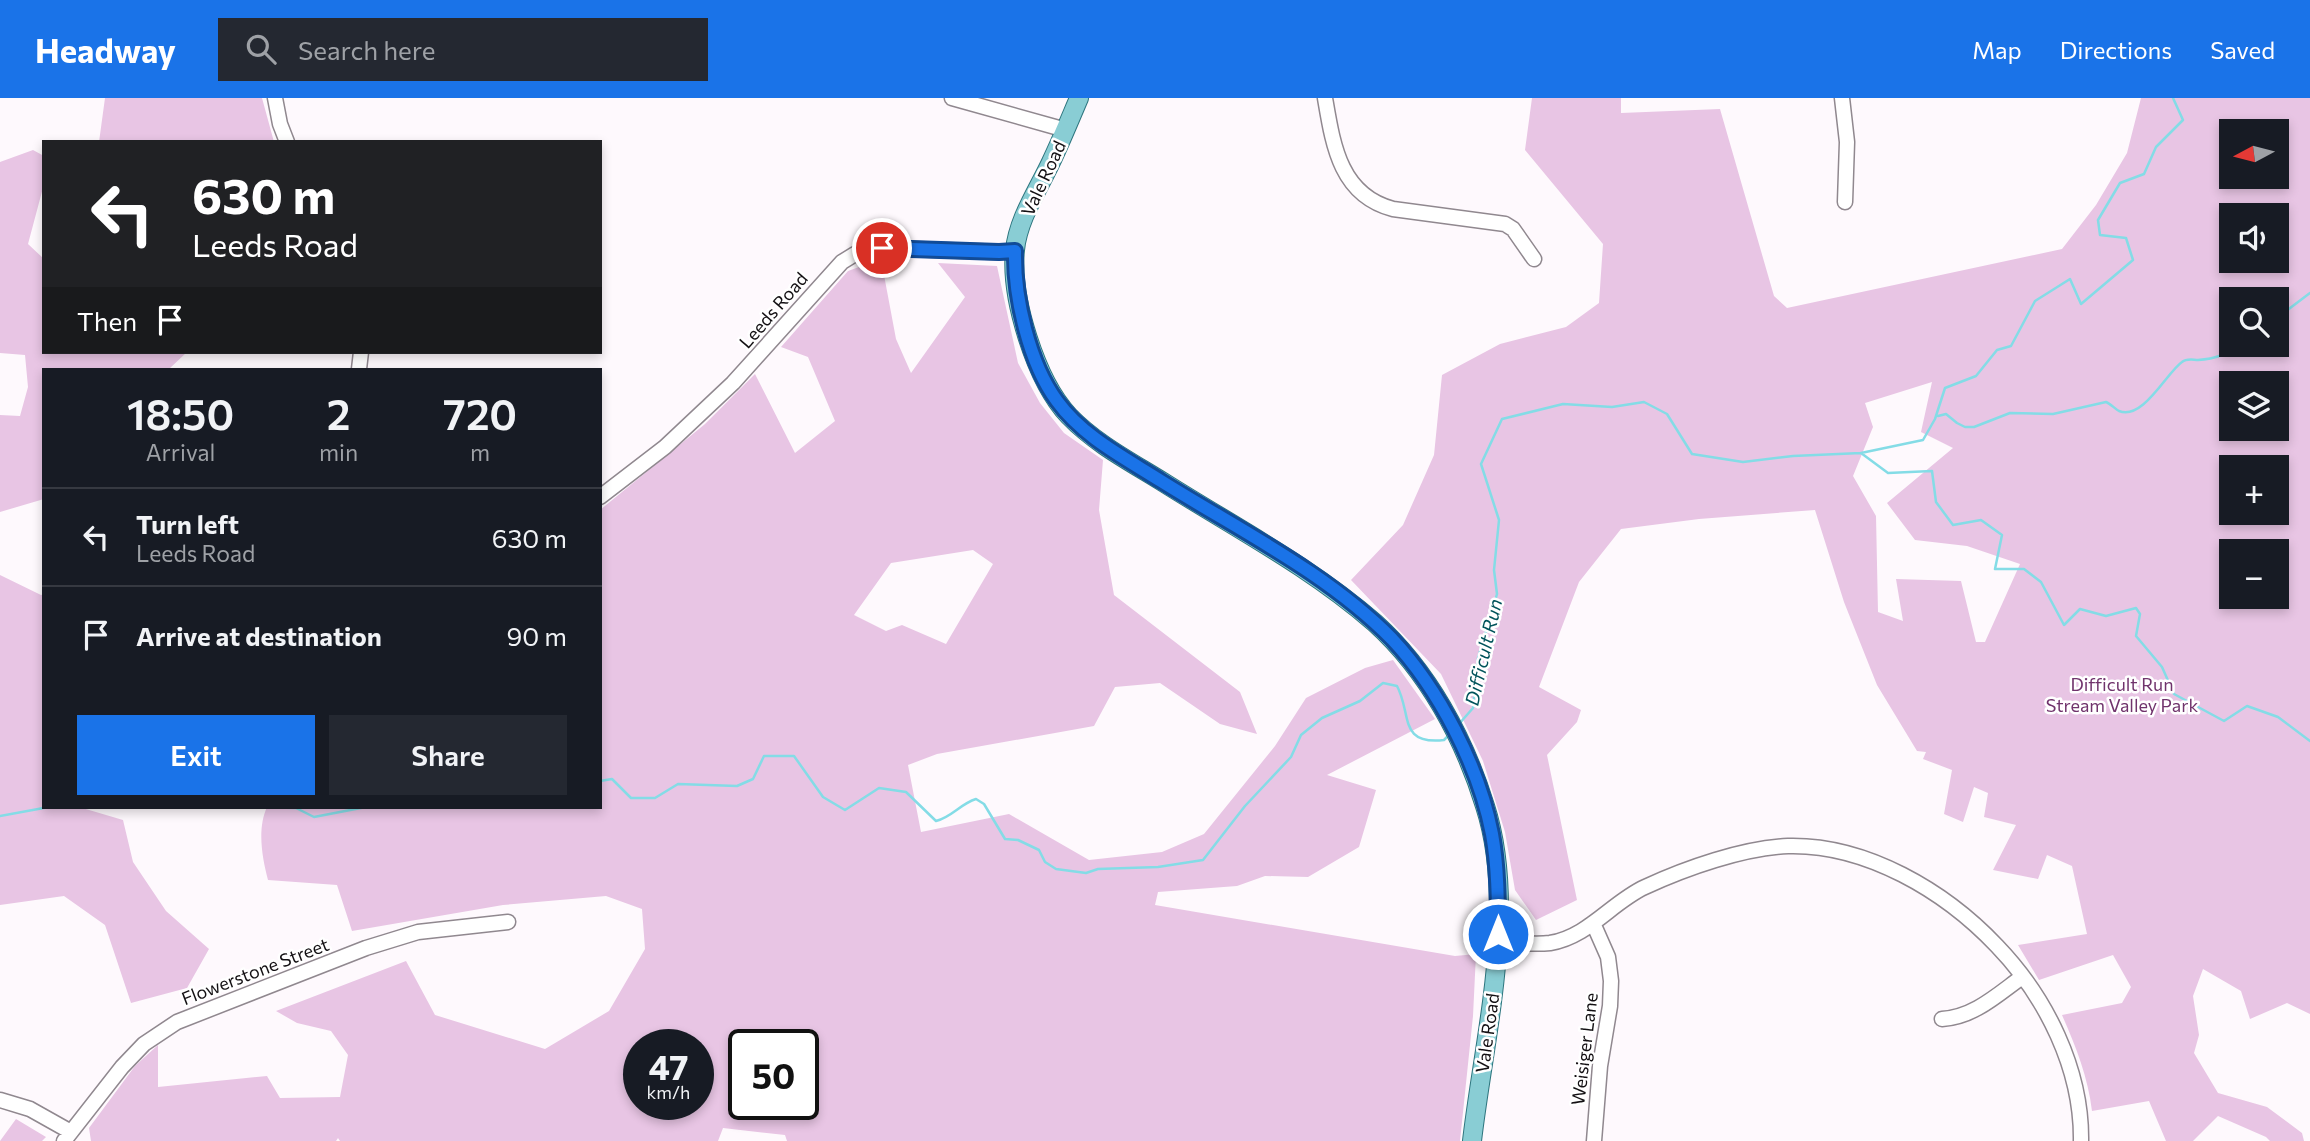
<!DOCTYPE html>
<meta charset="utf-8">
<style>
:root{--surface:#171b24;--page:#242831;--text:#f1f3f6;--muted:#9ea1a6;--line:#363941;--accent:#1a73e8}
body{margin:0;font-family:Commissioner,sans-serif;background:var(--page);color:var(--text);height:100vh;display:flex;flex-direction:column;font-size:26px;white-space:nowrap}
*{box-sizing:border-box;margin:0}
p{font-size:23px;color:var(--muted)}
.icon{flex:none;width:38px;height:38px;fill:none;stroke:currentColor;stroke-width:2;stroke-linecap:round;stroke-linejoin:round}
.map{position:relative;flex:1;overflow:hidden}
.sheet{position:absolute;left:42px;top:270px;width:560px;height:441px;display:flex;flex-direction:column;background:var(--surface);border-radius:0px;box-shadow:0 4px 10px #0003}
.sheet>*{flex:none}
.banner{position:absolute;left:42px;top:42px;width:560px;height:214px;border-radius:0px;box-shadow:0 4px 10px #0003;background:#202124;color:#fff;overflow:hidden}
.needle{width:46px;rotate:263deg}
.tools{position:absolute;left:2219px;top:21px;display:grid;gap:14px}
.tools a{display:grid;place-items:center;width:70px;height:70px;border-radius:0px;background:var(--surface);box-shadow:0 4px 10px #0003;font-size:35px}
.speed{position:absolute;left:623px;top:931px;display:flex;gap:14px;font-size:35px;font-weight:700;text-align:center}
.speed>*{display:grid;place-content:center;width:91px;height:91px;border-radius:50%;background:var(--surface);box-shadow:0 4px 10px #0003;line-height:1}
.speed small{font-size:18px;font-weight:400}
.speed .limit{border:4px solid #111;border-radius:10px;background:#fff;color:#111}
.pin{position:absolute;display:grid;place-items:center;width:60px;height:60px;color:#fff;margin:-30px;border:4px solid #fff;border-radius:50%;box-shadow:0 2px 7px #0007}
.me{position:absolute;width:77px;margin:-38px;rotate:0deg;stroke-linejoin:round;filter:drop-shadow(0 0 5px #0008)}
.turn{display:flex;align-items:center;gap:24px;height:147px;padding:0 35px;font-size:32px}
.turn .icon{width:91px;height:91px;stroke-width:2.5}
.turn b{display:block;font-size:49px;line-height:60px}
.then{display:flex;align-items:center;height:66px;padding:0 35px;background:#0003;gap:14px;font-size:26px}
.eta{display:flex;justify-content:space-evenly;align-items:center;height:119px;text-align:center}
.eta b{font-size:42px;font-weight:600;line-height:49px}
.cta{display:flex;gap:14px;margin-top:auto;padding:14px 35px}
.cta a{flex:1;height:80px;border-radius:0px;background:var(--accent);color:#fff;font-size:28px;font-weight:600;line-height:80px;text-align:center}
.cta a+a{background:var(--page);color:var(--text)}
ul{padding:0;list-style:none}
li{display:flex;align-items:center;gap:21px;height:98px;padding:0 35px;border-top:2px solid var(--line)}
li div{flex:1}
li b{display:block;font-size:26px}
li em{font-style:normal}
header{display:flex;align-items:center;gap:42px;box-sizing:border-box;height:98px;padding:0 35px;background:var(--accent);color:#fff}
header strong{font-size:33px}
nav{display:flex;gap:38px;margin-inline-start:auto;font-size:24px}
.search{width:490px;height:63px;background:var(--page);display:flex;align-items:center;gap:18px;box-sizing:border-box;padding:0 24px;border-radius:0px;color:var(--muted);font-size:26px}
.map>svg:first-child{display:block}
</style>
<header>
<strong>Headway</strong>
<div class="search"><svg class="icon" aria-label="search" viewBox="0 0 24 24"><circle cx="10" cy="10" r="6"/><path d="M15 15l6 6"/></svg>Search here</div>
<nav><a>Map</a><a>Directions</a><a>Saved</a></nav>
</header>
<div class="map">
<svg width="2310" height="1043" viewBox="0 0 2310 1043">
<rect width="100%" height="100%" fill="#fef9fd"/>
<path fill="#e8c5e4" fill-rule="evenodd" d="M105,0H262L274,44H99Z
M1532,0H1621V15L1720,11L1774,198L1787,210L2062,151L2096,107L2127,55L2141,0H2310V916L2287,905L2250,921L2241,893L2203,871L2193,898L2199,937L2194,955L2218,995L2267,1009L2302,1035L2304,1043H2270L2266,1039L2218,1018L2193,1043H2166L2149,1003L2092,1013C2088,979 2076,949 2062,917L2122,905L2131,889L2113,857L2039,882L2018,847L2087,836L2072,768L2047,757L2038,781L1993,772L2016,727L1984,719L1988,695L1974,689L1963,724L1944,716L1952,672L1923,661L1926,654L1917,653L1877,587L1844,504L1815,412L1699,421L1621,431L1579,484L1539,589L1581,612L1577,624L1547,657L1577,802L1536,822L1515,792L1505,734L1483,663L1441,576L1351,482L1403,427L1434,357L1442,277L1500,246L1566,229L1599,205L1603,146L1525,52ZM2231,33H2277V79H2231ZM2277,117V163H2231V117ZM2277,201V247H2231V201ZM1932,284L1921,334L1953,350L1887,405L1915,442L1967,448L2020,466L1985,544H1976L1961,483L1896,481L1903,523L1878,514L1876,418L1853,378L1873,329L1865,305ZM2231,285H2277V331H2231ZM2277,369V415H2231V369ZM2231,453H2277V499H2231Z
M33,52L44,58V86L28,146L44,161V254H187L169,271H44V401L0,414V317L20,318L28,289L25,257L0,255V64Z
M881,161L896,241L911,275L965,199L938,165L997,168L1018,265L1040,305L1064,335L1103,362L1099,412L1114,497L1240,594L1257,636L1220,626L1160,585L1115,589L1094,628L937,656L908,667L921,734L1009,716L1089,762L1162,754L1204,736L1275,648L1306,600L1365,570L1393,562L1435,621L1327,677L1376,692L1359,749L1308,779L1265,778L1237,788L1158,794L1155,807L1455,858L1476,856L1473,918L1460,1043H787L785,1037L723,1030L718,1043H340L338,1040L336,1043H91L89,1030L135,968L158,947V989L267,978L280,1000L340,999L348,957L331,933L297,925L276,913L406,863L435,917L545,951L609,913L645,851L642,811L606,798L503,807L352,833L337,787L268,782C262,759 257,731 267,709H600V412L705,326L755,276L795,355L835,323L808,259L781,249L848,173ZM973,452L993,466L946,546L902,527L886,533L854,517L891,465ZM639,947H698V1006H639ZM744,947H803V1006H744Z
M0,477L41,497L44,496V709H79L123,722L133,764L166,813L209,851L187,890L131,905L105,827L64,798L0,807Z
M16,1021L46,1039L42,1043H0Z"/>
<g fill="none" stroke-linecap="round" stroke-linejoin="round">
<path stroke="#84dce6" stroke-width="2.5" d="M2277,220L2310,195
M1938,318L1946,316L1957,325L1965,329H1974L2010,315L2053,316L2106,304C2111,306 2115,311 2119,313C2143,323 2167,274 2182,264C2187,260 2193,262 2198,262C2213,261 2229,256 2240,247
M1861,355L1923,342L1935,321L1945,290L1976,278L1997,252L2011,248L2035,203L2070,181L2081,206L2133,162L2126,140L2100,137L2098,122L2120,85L2144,76L2156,49L2183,22L2173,0
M1459,626L1473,610L1478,560L1497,496L1494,472L1499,422L1481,366L1502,321L1563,306L1612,309L1644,304L1667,316L1692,356L1743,364L1793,358L1861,355L1888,375L1932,373L1936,404L1953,427L1981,422L2002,437L1995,471H2024L2041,484L2064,527L2080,511L2106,518L2136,510L2140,516L2136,538L2162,569L2174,596L2224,623L2247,608L2278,619L2310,643
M600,683L612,681L631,700H655L678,686L737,688L753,681L764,658H794L823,699L845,712L879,690L906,694L936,723C952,719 960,706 976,701L984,706L1005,741L1018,742L1039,752L1045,764L1056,771L1086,775L1098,771L1158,769L1203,762L1245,708L1291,659L1301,637L1322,620L1360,603L1383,585L1397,588C1412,616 1398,647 1444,642L1450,636
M249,709L296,710L314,719L366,709
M0,718L49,709"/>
<defs>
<path id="minor" d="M275,0L280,26L287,44
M952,0L1066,32
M1325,0C1333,47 1340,97 1393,111L1505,126L1513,131L1534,161
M1842,0L1847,44L1845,104
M359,271L361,254
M600,399L665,349L733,285L842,164L855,156L882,150L999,154L1015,153
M1593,825L1608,859L1611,883L1610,908L1600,968L1594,1043
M1497,845C1515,844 1533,847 1550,845C1588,839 1612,804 1645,789C1686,770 1743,750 1788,748C1866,746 1945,793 1997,848C2046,899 2082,971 2081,1043
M1942,921C1974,919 1997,897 2022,879
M0,1002L30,1011L71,1034
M64,1043L122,969L144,946L177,924L366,850L418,834L508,824"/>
<path id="major" d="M1079,0C1070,21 1061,43 1051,64C1038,92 1018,121 1015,152C1010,200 1036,283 1069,318C1096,346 1131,364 1163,384C1234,429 1311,469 1375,525C1428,573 1464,640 1485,708C1518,810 1484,939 1472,1043"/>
</defs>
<use href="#minor" stroke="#90888f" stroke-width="17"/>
<use href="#major" stroke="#2d757e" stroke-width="20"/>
<use href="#minor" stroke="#fff" stroke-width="14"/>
<use href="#major" stroke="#89cdd4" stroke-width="18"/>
</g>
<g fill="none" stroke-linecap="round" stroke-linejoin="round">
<defs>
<path id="route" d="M882,150L999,154L1015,153C1014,199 1029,265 1057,303C1083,339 1125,360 1161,383C1239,432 1327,475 1392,541C1439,591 1479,669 1492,736C1498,769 1498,803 1498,836"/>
</defs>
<use href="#route" stroke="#114b97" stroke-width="18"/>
<use href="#route" stroke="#1a73e8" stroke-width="12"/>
</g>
<g text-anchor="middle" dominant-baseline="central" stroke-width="5" stroke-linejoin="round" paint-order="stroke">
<g font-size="18" fill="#131013" stroke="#fff">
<text transform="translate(1043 80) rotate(-65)">Vale Road</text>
<text transform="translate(773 212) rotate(-49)">Leeds Road</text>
<text transform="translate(255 873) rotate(-21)">Flowerstone Street</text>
<text transform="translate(1487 935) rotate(-82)">Vale Road</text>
<text transform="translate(1584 951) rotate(-83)">Weisiger Lane</text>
</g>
<g font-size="18" fill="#70336c" stroke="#fff">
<text x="2122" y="586">Difficult Run<tspan x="2122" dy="21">Stream Valley Park</tspan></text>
</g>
<g font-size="19" font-style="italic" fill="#00535b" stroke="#fff">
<text transform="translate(1483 554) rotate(-77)">Difficult Run</text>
</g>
</g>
</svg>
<div class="tools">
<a><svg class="needle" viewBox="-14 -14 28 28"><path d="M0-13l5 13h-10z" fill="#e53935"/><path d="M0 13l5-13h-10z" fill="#9ea1a6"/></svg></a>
<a><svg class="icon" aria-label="sound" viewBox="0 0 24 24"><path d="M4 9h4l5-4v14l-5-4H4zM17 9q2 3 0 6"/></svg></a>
<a><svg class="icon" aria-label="search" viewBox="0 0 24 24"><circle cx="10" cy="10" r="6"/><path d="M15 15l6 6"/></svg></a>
<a><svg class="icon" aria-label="layers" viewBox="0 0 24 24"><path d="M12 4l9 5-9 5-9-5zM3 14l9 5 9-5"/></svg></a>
<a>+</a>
<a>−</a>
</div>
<div class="speed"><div>47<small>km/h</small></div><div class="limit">50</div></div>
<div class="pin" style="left:882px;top:150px;background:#d93025"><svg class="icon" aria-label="arrive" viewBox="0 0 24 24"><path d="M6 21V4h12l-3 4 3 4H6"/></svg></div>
<svg class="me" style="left:1498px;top:836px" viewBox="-20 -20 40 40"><circle r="17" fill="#1a73e8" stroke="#fff" stroke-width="3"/><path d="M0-11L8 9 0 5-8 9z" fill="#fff"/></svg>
<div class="banner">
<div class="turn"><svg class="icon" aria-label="left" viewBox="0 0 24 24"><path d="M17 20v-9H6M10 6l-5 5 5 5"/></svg><div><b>630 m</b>Leeds Road</div></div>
<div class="then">Then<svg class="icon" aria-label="arrive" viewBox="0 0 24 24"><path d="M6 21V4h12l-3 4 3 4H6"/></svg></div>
</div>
<section class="sheet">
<div class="eta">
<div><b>18:50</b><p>Arrival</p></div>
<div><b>2</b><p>min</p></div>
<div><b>720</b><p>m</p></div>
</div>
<ul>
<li><svg class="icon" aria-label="left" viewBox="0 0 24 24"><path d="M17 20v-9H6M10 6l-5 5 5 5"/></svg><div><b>Turn left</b><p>Leeds Road</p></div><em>630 m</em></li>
<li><svg class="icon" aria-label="arrive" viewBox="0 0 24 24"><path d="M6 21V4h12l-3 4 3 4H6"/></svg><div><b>Arrive at destination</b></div><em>90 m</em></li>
</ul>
<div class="cta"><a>Exit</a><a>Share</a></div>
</section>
</div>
